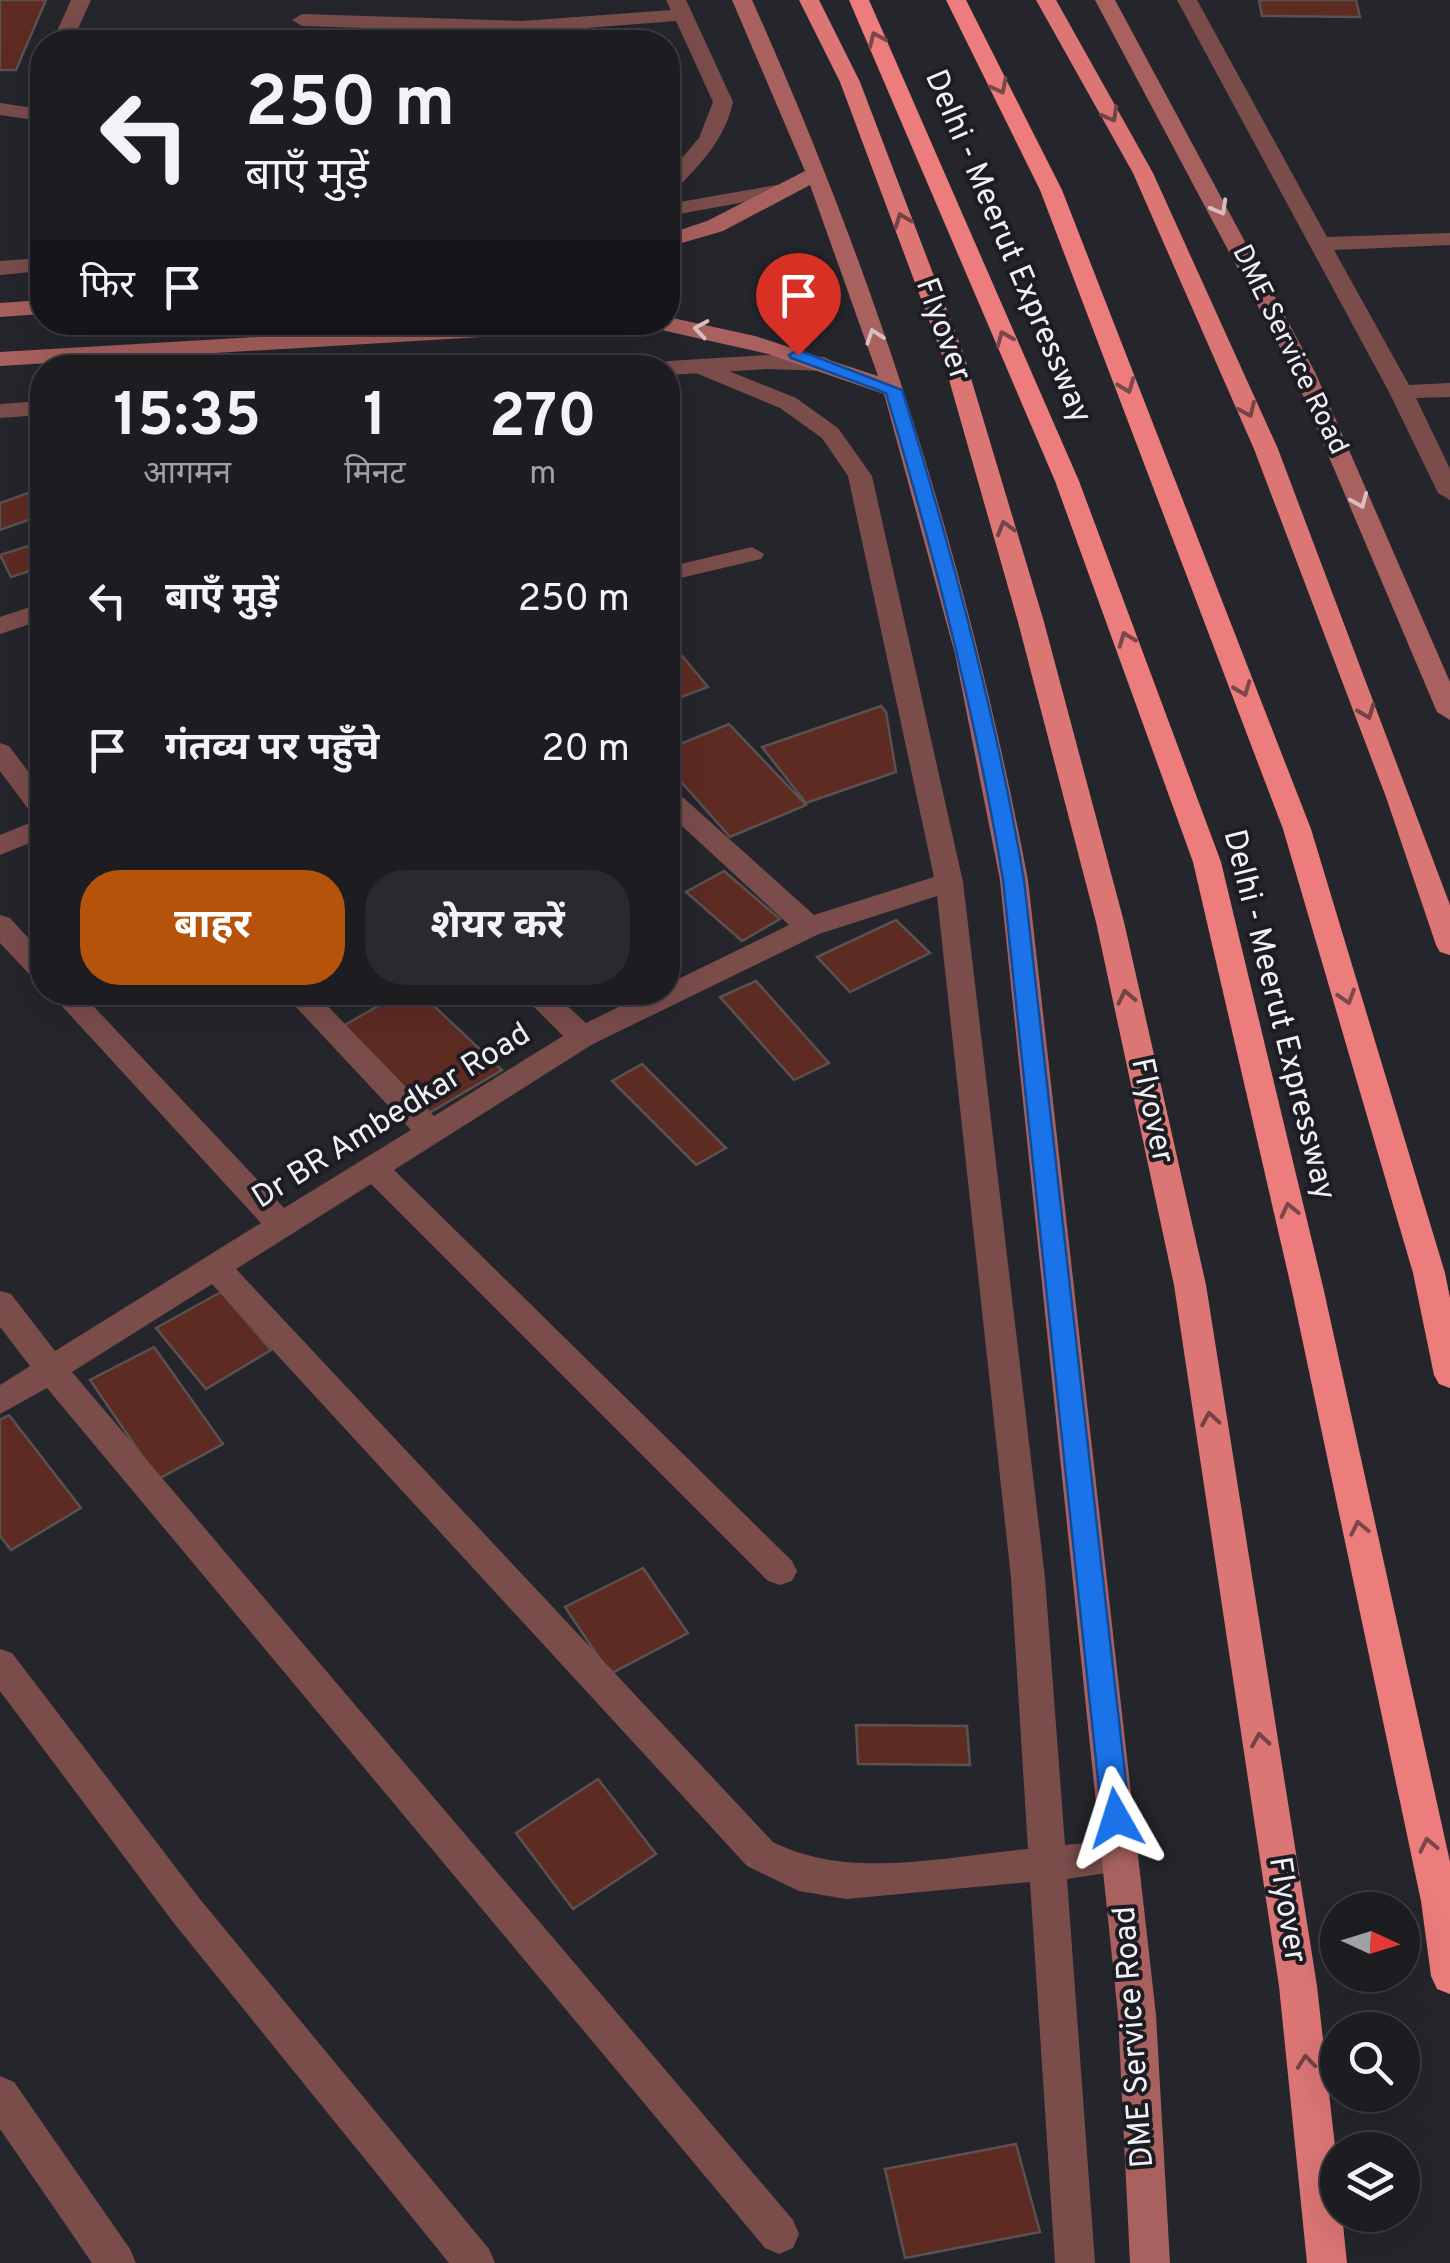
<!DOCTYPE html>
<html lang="hi">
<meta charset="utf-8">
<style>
:root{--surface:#1c1c21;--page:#29292e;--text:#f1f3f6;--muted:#a0a1a5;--line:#3a3a3f;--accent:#b45309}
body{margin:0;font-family:Overpass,"Noto Sans Devanagari",sans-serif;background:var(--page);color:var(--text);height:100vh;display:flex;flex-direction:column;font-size:38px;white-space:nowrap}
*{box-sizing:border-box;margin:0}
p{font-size:32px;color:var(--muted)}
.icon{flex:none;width:55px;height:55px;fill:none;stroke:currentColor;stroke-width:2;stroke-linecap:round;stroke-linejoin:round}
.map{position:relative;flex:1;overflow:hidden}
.details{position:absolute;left:30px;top:355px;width:650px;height:650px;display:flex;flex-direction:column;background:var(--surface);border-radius:40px;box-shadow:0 10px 40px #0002,0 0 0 2px var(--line)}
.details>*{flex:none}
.banner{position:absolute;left:30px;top:30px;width:650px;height:305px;border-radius:40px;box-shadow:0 10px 40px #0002,0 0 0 2px var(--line);background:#1c1c21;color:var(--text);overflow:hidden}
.needle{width:65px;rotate:94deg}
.controls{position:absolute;left:1320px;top:1892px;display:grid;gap:20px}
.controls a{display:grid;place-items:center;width:100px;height:100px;border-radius:50%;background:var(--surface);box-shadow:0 10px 40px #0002,0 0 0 2px var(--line);font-size:50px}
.pin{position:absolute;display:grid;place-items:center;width:85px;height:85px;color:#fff;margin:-102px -42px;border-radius:50% 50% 50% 0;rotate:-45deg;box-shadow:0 0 10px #0007}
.pin .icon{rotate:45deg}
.me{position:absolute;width:110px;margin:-55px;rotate:354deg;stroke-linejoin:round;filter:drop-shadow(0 0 8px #0008)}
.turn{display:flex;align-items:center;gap:35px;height:210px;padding:0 50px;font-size:45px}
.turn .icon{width:130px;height:130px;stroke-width:2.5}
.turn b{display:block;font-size:70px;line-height:85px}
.then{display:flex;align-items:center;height:95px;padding:0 50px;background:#0003;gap:20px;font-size:38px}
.eta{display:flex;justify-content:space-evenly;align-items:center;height:170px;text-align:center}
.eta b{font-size:60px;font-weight:700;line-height:70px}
.cta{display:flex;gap:20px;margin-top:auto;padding:20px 50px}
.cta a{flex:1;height:115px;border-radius:40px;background:var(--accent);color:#fff;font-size:40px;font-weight:700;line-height:115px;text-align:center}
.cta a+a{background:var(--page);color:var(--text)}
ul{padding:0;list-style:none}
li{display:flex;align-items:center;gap:30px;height:150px;padding:0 50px}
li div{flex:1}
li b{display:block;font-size:38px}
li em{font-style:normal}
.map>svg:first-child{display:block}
</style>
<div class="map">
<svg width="1450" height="2263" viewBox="0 0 1450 2263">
<rect width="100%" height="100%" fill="#25262c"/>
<path fill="#5e2b23" stroke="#5a5150" stroke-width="2.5" d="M0,0H46L16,70H0Z
M1259,0H1356L1360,17L1262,16Z
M42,488V515L0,530V503Z
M38,543L42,550V567L11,577L0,555Z
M668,639L708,687L668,702Z
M881,706L886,712L896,772L806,803L762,747Z
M729,724L806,805L730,837L668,767V749Z
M724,871L780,919L742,941L686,892Z
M896,920L930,953L850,992L817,957Z
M756,981L829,1063L794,1080L720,997Z
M403,992H419L502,1070L429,1113L341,1027Z
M642,1064L726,1148L696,1165L612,1081Z
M221,1292L271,1350L206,1389L156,1328Z
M154,1347L223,1444L158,1479L90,1380Z
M9,1415L81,1508L11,1550L0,1536V1420Z
M643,1568L688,1633L610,1674L565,1607Z
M856,1725L967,1726L970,1765L858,1764Z
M598,1779L656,1854L573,1909L516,1833Z
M1016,2144L1040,2232L905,2258L885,2169Z"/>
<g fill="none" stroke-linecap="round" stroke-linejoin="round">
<path fill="#7a4d4b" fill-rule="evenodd" d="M71,0H91L72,42H52Z
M666,0H686L733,102C725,139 701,164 675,190L668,192V174L699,138L713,102L676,21L522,33L302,26L292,20L302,14L522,21L671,10Z
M1177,0H1197L1327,237L1450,233V245L1334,250L1409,385L1450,383V397L1416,398L1450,469V500L1438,493L1389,392Z
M0,103L42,109V121L0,115Z
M699,359L796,398L838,428L872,476L963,882L1045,1578L1065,1845L1120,1840L1133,1845L1138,1857L1133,1869L1067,1879L1095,2263H1055L1030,1882L846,1899L799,1891L747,1866L212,1284L72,1372L793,2220L799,2234L793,2248L779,2254L765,2248L47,1388L0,1414V1385L30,1366L0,1327V1291L11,1294L55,1351L261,1223L49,992H80L284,1208L411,1130L282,992H314L434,1116L563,1036L519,992H552L586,1023L649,992H668V984L789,925L668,813V789L677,792L814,915L934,877L848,476L822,438L780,408L691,371L688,366ZM937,896L1011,1578L1028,1849C945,1856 850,1881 773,1842L236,1269L371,1184L768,1581L780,1585L792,1581L797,1571L792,1561L394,1170L593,1044L819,934Z
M752,547L764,554L761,559L668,581V567Z
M42,603V620L0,634V617Z
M0,743L9,746L42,790V817L32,814L0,771Z
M42,818V838L0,855V835Z
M0,915L10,918L42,953V980L32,977L0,943Z
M0,1649L12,1653L199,1898L489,2249L495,2263H449L173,1922L0,1691Z
M0,2076L14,2082L130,2249L136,2263H92L0,2129Z"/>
<path fill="#7a4d4b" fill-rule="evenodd" d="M788,183L795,185L799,189L795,193L668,216V204Z
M42,258V271L0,275V261Z
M768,355L825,357L836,364L825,371L768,369L668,375V368H657L668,361Z
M42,401V415L0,418V404Z"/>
<path fill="#a8615f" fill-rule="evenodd" d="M732,0H752C882,290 968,567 1028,880L1156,2015L1170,2263H1130L1118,2015L1000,880L955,654L884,394L768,354L648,327L0,366V352L516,322H668V317L755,336L878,376L810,185L723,231L668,247V234L707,221L805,171Z
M1095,0H1115L1315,372L1450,682V720L1437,712L1293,372Z
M42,300V314L0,317V303Z"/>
<path fill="#dc7675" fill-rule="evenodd" d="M799,0H819L860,82L964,355L1044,622L1124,922L1206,1285L1317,1986L1338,2173V2215H1342L1347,2263H1307L1279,1986L1174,1285L1096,922L1018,622L942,355L840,82Z
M1036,0H1056L1153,173L1278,449L1450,905V955L1440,952L1436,945L1386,797L1254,449L1133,173Z"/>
<path fill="#ec7d7c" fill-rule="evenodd" d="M849,0H869L1079,481L1221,862L1324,1291L1450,1862V1994L1437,1989L1431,1976L1421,1901L1292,1291L1193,862L1055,481Z
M946,0H966L1062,190L1311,829L1445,1273L1450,1298V1388L1439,1384L1434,1375L1413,1273L1283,829L1040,190Z"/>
</g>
<defs><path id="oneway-chevron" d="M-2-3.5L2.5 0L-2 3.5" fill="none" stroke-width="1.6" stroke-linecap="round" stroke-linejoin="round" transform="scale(2.5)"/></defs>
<g stroke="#7a484a">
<use href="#oneway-chevron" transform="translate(876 39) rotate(-114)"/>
<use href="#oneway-chevron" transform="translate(1000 87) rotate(63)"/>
<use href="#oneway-chevron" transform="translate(1004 338) rotate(-113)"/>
<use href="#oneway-chevron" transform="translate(1127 386) rotate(69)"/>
<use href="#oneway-chevron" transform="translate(1126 639) rotate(-111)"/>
<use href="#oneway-chevron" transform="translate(1243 689) rotate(69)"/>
<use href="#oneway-chevron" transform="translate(1347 997) rotate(73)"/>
<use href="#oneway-chevron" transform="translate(1289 1210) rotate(-103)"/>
<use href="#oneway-chevron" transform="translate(1359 1528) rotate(-102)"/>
<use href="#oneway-chevron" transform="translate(1428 1845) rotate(-102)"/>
</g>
<g stroke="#724447">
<use href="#oneway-chevron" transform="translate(1111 115) rotate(61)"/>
<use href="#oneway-chevron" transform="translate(902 220) rotate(-111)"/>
<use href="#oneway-chevron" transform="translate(1248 410) rotate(66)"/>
<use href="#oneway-chevron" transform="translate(1005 528) rotate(-106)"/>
<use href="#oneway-chevron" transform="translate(1367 712) rotate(69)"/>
<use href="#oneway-chevron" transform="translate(1126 997) rotate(-102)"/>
<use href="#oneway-chevron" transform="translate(1210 1419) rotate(-99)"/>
<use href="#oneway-chevron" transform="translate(1260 1740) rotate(-99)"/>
<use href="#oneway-chevron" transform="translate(1306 2062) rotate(-96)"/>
</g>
<g stroke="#d7bec0">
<use href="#oneway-chevron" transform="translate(1220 208) rotate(61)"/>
<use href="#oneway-chevron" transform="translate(701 329) rotate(-171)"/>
<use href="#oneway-chevron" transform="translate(874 336) rotate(-109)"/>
<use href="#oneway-chevron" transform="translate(1360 501) rotate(67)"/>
</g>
<path fill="#1a73e8" stroke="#114b97" stroke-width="2.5" d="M798,350L902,390C952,551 996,714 1024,880L1130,1818L1126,1827L1116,1831L1106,1827L1102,1818L1003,880C976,715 934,553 886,393L791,358L789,355Z"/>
<g text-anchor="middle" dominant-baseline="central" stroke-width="8" stroke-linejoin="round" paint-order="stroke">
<g font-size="28" fill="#f0f0f5" stroke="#1c1c22">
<text transform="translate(1289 350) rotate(64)">DME Service Road</text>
</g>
<g font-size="32" fill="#f0f0f5" stroke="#1c1c22">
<text transform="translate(1007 247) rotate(67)">Delhi - Meerut Expressway</text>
<text transform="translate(942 330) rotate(70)">Flyover</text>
<text transform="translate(1278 1015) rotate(76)">Delhi - Meerut Expressway</text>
<text transform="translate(1151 1111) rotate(78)">Flyover</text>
<text transform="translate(392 1117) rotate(-32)">Dr BR Ambedkar Road</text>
<text transform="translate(1286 1910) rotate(81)">Flyover</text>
<text transform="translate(1135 2037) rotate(-94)">DME Service Road</text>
</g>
</g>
</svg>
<div class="controls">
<a><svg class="needle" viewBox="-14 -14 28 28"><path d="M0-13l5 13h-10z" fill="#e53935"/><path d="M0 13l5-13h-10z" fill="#a0a1a5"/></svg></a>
<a><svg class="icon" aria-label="search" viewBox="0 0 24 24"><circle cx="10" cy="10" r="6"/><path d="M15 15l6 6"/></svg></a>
<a><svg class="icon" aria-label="layers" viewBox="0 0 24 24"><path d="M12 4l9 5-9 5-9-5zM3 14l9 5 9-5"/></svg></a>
</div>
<div class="pin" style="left:798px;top:355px;background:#d93025"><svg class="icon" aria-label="arrive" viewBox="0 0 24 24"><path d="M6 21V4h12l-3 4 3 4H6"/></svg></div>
<svg class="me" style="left:1116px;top:1818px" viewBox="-20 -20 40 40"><path d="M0-17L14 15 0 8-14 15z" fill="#1a73e8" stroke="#fff" stroke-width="4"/></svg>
<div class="banner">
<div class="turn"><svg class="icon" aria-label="left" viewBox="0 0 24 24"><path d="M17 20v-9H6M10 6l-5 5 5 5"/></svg><div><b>250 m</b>बाएँ मुड़ें</div></div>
<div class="then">फिर<svg class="icon" aria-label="arrive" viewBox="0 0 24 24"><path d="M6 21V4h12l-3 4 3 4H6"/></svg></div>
</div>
<section class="details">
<div class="eta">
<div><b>15:35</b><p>आगमन</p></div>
<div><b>1</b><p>मिनट</p></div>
<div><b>270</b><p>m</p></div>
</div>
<ul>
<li><svg class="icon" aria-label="left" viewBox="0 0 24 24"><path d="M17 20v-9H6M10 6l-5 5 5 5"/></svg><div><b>बाएँ मुड़ें</b></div><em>250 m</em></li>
<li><svg class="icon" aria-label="arrive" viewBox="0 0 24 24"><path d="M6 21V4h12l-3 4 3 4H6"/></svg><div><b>गंतव्य पर पहुँचे</b></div><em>20 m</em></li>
</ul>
<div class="cta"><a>बाहर</a><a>शेयर करें</a></div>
</section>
</div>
